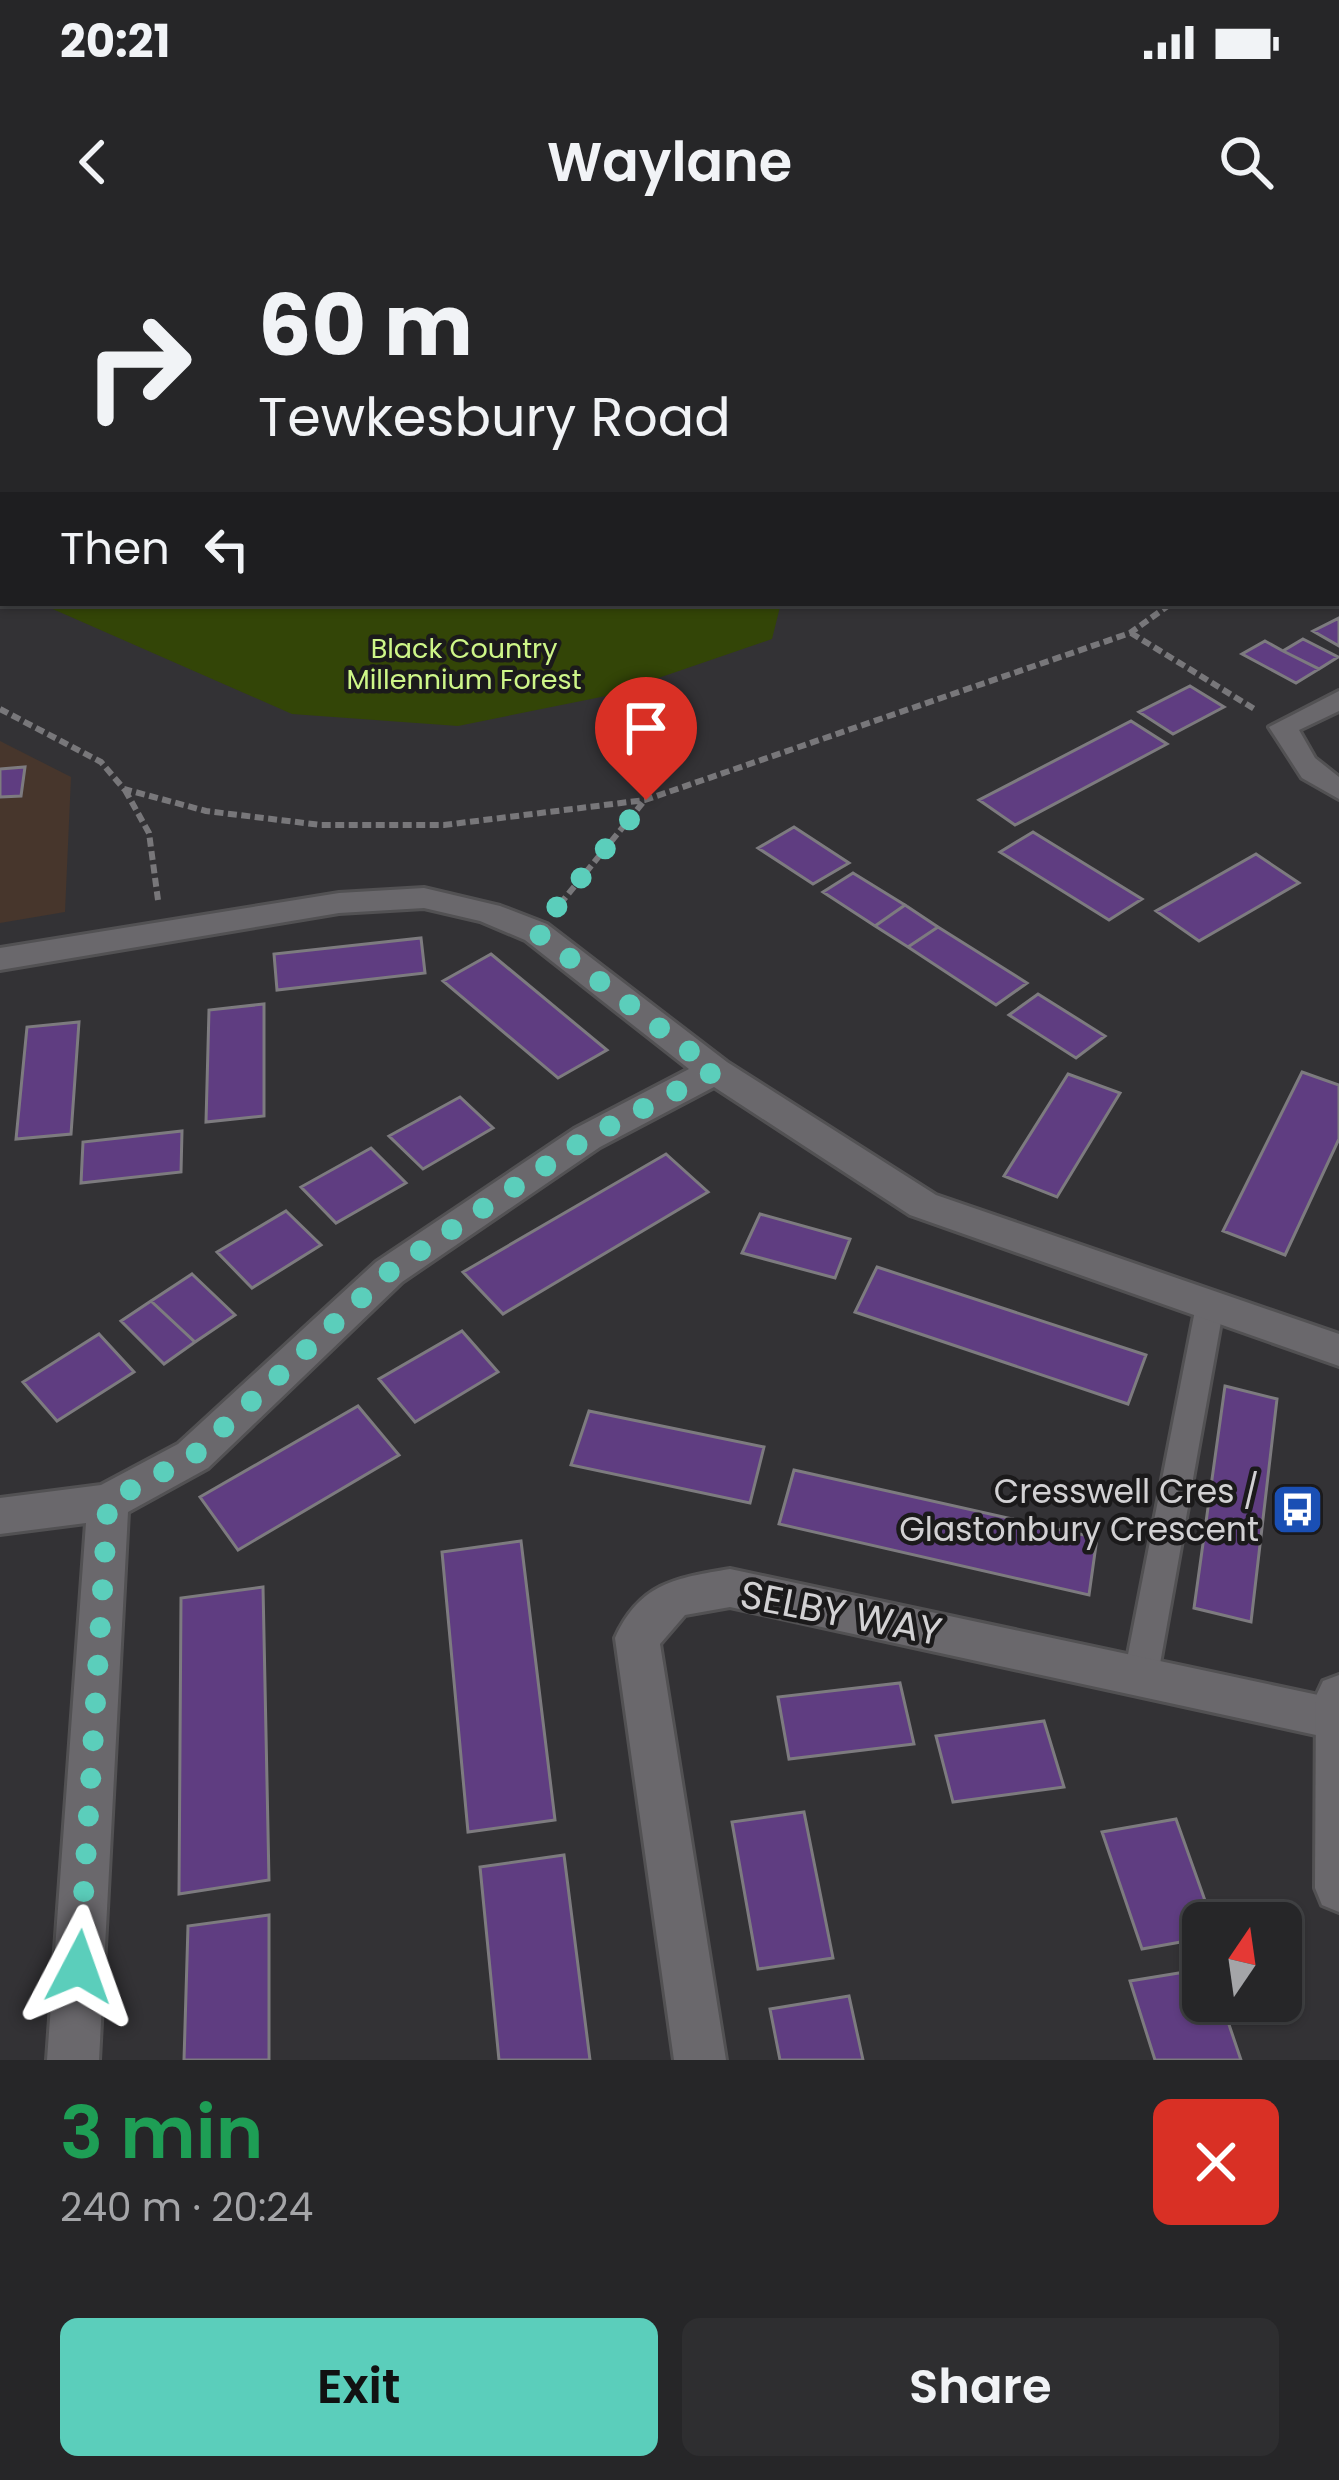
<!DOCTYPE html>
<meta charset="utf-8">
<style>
:root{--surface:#262628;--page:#2e2e30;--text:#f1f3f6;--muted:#a4a5a8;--line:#424345;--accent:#5bcebb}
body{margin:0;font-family:Poppins,sans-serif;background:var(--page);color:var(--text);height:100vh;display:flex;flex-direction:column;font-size:45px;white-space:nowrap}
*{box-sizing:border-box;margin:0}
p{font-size:39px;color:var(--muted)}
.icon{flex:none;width:66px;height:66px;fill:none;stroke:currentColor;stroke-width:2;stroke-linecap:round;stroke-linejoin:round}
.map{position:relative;height:1820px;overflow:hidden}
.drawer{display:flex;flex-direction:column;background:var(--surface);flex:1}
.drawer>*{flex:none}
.hud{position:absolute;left:0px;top:0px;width:1341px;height:366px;box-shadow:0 3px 9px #0004,0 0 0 3px var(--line);background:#262628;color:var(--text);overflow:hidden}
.needle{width:78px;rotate:13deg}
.controls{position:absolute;left:1182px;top:1662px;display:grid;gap:24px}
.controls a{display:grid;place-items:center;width:120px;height:120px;border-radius:18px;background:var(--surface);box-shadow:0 3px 9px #0004,0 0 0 3px var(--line);font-size:60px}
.pin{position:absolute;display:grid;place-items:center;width:102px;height:102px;color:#fff;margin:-123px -51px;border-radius:50% 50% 50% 0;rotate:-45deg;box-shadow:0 0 12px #0007}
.pin .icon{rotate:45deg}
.me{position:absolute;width:132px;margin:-66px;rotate:4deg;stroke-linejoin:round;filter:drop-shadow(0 0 9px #0008)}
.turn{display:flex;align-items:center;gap:42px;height:252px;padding:0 60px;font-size:54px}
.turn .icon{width:156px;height:156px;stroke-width:2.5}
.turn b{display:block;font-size:84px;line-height:102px}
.then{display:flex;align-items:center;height:114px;padding:0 60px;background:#0003;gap:24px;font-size:45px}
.round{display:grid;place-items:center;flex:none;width:126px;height:126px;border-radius:18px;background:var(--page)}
.summary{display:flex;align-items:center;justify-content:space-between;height:204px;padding:0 60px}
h1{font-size:72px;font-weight:600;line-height:90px;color:#1e9e55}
.action{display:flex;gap:24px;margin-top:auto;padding:24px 60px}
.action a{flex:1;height:138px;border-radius:18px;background:var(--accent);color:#111;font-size:48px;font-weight:600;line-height:138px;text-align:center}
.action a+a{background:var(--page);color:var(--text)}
.status{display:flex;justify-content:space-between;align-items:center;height:84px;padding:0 60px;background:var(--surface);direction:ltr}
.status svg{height:33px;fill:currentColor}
header{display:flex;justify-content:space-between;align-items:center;height:156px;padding:0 60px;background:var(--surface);font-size:54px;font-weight:600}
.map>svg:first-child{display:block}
</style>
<div class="status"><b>20:21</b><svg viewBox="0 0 49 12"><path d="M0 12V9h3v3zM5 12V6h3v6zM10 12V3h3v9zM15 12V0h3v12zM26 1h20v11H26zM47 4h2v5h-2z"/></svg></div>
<header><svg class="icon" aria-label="back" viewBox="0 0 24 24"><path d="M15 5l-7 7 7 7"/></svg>Waylane<svg class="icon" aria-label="search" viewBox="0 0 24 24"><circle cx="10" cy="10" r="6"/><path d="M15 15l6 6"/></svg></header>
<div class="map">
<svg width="1339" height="1820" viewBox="0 0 1339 1820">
<rect width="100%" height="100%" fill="#333235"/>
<path fill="#47362c" d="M0,501L71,537L65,672L0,683Z"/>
<path fill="#334507" d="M0,0H844L850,3H3V146Z
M39,363H781L772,399L606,456L458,486L292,474Z"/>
<path fill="#5f3d81" stroke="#7d7b7f" stroke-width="3" d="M1339,378V406L1313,391Z
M1303,399L1338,417L1319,429L1283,411Z
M1265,401L1283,411L1319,429L1296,443L1242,414Z
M1190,446L1224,467L1173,494L1139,472Z
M1131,481L1167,504L1015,585L979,560Z
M25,527L21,556L0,557V529Z
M794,587L849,623L813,644L758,608Z
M1033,592L1142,659L1109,680L1000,612Z
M1256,614L1299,643L1199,701L1156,671Z
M853,633L905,665L875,686L823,652Z
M905,665L938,687L908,707L875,686Z
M938,687L1027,743L996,765L908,707Z
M421,698L425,733L277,750L274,714Z
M491,714L607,810L558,838L443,741Z
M1038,754L1105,796L1076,818L1009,775Z
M264,764V876L206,882L209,770Z
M79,782L71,894L16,899L27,787Z
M1302,832L1339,845V899L1285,1015L1223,991Z
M1068,834L1120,853L1057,957L1004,936Z
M460,857L493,888L423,929L389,896Z
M182,891L181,932L81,943L83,902Z
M371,908L406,943L336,983L301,947Z
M666,914L708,952L503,1074L463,1032Z
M286,971L321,1005L252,1048L217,1012Z
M760,974L850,999L835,1038L742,1013Z
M877,1027L1146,1115L1128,1164L855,1072Z
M192,1034L235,1075L195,1102L151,1061Z
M151,1061L195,1102L164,1124L121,1081Z
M462,1091L498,1132L415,1182L379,1139Z
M99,1094L134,1132L57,1181L23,1142Z
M1225,1146L1277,1159L1251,1382L1194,1368Z
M358,1166L399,1215L238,1310L200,1257Z
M589,1171L764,1207L750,1263L571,1225Z
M794,1230L1097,1298L1089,1355L779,1284Z
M521,1301L555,1580L468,1592L442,1312Z
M263,1347L269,1640L179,1654L181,1358Z
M900,1443L914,1504L789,1519L778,1457Z
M1044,1481L1064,1547L953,1562L936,1496Z
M804,1572L833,1718L758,1729L732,1582Z
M1176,1579L1213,1683H1203V1698L1142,1709L1102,1592Z
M564,1615L590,1820H499L480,1627Z
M269,1675V1820H184L188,1686Z
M1203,1729V1761H1221L1241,1820H1155L1130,1741Z
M849,1756L863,1820H780L770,1769Z"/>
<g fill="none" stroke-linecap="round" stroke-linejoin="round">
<defs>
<path id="lane" d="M1210,1054L1220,1057L1224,1065L1158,1435L1153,1446L1141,1450L1129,1446L1124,1435L1196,1065L1200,1057Z"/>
<path id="street" d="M1339,451V471L1299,490L1315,518L1339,537V559L1302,538L1269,487Z
M424,648L500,666L547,684L727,822L936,955L1339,1094V1126L910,975L714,847L600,907L402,1042L208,1228L128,1272L99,1820H47L86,1283L0,1294V1258L101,1245L178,1204L376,1022L574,889L689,829L525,700L480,681L424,668L339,673L0,730V708L339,653Z
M730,1329L1337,1459L1339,1500L730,1367L685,1375L660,1404L726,1820H674L615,1398C640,1343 676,1338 730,1329Z"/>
<path id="secondary" d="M1339,1435V1672L1322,1665L1315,1648L1316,1456L1323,1441Z"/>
</defs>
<use href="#lane" stroke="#525153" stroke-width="6"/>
<use href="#street" stroke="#525153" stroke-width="6"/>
<use href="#secondary" stroke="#525153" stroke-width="6"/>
<path stroke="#78777a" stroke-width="6" stroke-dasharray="9 4.5" stroke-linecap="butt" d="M1131,393L1256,470
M0,469L101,522L124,549L206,571L321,585H444L645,560L1130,393L1172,363
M125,550L149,593L158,660
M560,664L645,560"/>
<use href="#lane" fill="#6a686c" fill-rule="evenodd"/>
<use href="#street" fill="#6a686c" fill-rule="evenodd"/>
<use href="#secondary" fill="#6a686c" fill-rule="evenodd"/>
</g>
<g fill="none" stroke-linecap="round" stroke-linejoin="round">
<path stroke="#5bcebb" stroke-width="21" stroke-dasharray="0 37.8" d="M79,1727L108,1262L193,1216L389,1032L587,898L715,831L536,692L646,560"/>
</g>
<defs>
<symbol id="bus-square" viewBox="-11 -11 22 22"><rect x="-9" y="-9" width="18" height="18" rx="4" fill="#1a4fb4" stroke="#1b1a1b"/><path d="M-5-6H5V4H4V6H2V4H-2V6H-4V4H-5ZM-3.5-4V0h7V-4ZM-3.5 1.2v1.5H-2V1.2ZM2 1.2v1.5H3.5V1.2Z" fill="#fff"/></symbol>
</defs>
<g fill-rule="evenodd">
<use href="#bus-square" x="1268" y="1240" width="59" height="59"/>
</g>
<g text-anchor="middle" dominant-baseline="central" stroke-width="9" stroke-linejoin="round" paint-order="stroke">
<g font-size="27" fill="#cef688" stroke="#1b1a1b">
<text x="464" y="408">Black Country<tspan x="464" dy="31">Millennium Forest</tspan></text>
</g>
<g font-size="33" fill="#d2d1d3" stroke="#1b1a1b" text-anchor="end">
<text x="1259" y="1251">Cresswell Cres /<tspan x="1259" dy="38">Glastonbury Crescent</tspan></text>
</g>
<g font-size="39" fill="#d2d1d3" stroke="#1b1a1b">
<text transform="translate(841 1373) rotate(11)">SELBY WAY</text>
</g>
</g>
</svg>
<div class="controls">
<a><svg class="needle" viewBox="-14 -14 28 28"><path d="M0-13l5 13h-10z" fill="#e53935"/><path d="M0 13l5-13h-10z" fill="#a4a5a8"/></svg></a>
</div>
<div class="pin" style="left:646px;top:560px;background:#d93025"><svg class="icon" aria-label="arrive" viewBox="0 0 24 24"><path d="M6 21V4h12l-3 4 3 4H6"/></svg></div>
<svg class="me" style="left:79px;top:1727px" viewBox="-20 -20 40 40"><path d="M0-17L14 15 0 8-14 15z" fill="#5bcebb" stroke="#fff" stroke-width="4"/></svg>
<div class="hud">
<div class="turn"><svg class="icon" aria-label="right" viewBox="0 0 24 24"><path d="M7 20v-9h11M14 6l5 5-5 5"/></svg><div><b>60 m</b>Tewkesbury Road</div></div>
<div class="then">Then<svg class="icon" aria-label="left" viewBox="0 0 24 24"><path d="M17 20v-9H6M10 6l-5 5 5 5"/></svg></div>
</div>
</div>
<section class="drawer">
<div class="summary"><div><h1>3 min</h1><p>240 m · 20:24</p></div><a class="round" style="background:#d93025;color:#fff"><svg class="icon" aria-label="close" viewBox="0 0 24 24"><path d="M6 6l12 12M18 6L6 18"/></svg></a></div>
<div class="action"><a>Exit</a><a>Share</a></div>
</section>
